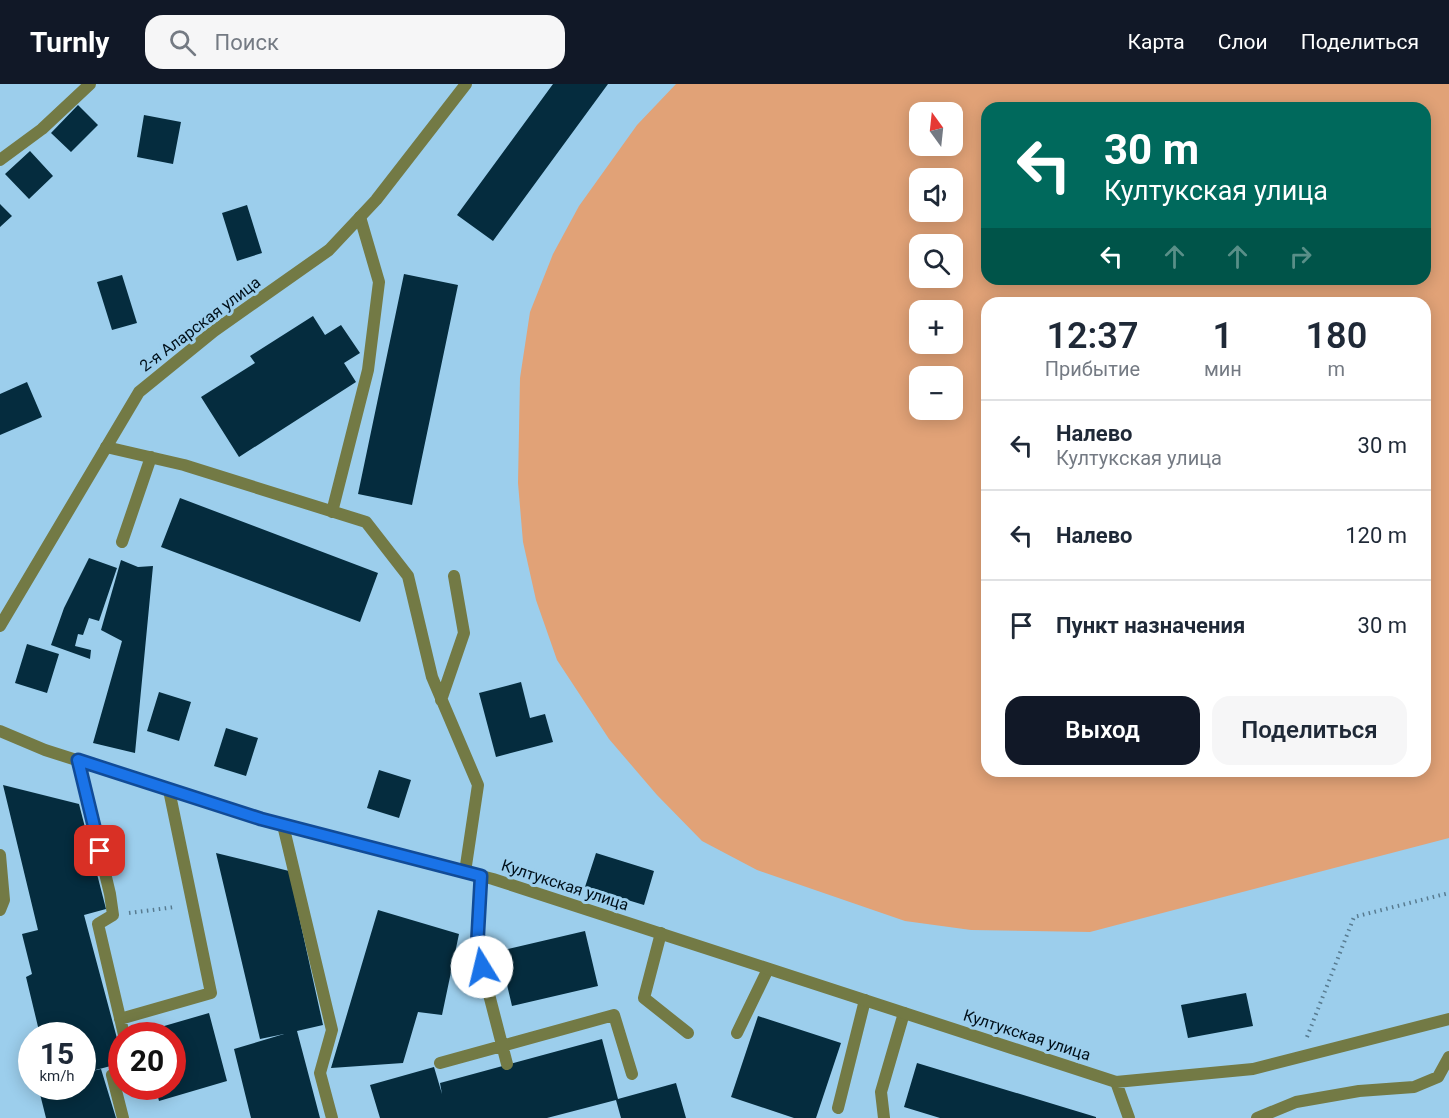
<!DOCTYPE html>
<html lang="ru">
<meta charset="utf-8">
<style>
:root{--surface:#fff;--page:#f6f6f7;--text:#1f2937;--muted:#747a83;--line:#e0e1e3;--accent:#111827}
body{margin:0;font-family:Roboto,sans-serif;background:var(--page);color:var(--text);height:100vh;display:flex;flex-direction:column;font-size:22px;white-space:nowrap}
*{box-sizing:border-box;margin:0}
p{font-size:20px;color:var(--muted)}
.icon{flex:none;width:33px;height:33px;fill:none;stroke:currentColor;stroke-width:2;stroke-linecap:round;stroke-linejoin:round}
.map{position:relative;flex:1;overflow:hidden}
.panel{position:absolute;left:981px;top:213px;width:450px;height:480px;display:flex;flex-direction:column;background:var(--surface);border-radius:18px;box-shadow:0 3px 15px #0003}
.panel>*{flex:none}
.banner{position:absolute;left:981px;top:18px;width:450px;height:183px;border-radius:18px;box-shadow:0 3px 15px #0003;background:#00695c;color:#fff;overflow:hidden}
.needle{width:39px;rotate:345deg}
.fabs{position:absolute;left:909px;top:18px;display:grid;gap:12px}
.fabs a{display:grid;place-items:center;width:54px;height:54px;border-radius:12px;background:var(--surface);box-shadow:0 3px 15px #0003;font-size:30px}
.speed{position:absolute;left:18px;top:938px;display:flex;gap:12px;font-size:30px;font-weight:700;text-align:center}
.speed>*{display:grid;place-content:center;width:78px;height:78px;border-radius:50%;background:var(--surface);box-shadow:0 3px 15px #0003;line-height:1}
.speed small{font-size:15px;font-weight:400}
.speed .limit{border:9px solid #d22;background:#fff;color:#111}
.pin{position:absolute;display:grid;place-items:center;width:51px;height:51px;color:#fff;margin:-26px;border-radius:12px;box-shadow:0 3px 9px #0006}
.me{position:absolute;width:66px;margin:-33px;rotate:351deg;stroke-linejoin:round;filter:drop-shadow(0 0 4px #0008)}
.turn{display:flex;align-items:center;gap:21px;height:126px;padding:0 24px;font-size:27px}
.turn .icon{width:78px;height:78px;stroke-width:2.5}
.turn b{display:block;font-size:42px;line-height:51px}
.lanes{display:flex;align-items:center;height:57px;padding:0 24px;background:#0003;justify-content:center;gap:30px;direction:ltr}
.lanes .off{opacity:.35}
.eta{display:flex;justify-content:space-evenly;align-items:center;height:102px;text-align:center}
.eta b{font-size:36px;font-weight:600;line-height:42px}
.action{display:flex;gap:12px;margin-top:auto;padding:12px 24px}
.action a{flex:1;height:69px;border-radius:18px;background:var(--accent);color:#fff;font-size:24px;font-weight:600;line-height:69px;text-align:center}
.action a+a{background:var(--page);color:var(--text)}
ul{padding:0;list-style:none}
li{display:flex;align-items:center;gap:18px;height:90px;padding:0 24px;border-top:2px solid var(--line)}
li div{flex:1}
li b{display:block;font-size:22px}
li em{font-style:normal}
header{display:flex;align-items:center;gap:36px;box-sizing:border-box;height:84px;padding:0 30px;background:var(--accent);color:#fff}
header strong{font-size:28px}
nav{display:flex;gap:33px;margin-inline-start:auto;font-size:21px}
.search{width:420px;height:54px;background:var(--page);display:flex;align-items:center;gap:15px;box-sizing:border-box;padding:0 21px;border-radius:18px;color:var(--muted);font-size:22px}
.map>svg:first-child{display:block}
</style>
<header>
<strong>Turnly</strong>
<div class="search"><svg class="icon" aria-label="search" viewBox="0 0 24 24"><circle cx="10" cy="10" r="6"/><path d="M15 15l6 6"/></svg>Поиск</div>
<nav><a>Карта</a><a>Слои</a><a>Поделиться</a></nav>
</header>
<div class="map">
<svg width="1449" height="1034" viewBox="0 0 1449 1034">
<rect width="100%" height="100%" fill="#9cceec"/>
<path fill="#e1a277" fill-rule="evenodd" d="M676,0H1449V754L1090,848L971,846L905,837L757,786L702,757L657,711L609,655L557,576L536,516L523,458L518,399L520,294L530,228L553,170L579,122L637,41ZM987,24H1425V195H987ZM920,28H952V62H920ZM952,94V128H920V94ZM952,160V194H920V160ZM987,219H1425V687H987ZM920,226H952V260H920ZM920,292H952V326H920Z"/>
<path fill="#052c3e" d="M553,0H608L493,157L457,131Z
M78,21L98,41L71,68L51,49Z
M144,31L181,38L173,80L137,73Z
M30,67L53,92L29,115L5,90Z
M0,120L12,132L0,143Z
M247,121L262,169L237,177L222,129Z
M404,190L458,201L412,421L358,410Z
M122,191L137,239L112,246L97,198Z
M313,232L325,251L341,241L360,269L344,279L356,298L239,373L201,313L255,279L250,272Z
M27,298L42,333L0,351V310Z
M180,414L378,489L360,538L161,463Z
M89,474L117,484L99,537L89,534L83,551L78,550L75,562L91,566L90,575L51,561L64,524Z
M121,476L138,483L153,482L135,669L93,659L122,557L101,546Z
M27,560L59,570L47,609L15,599Z
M521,598L530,634L545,630L553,658L496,673L479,609Z
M159,608L191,618L179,657L147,647Z
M226,644L258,654L246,692L214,682Z
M379,686L411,696L399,734L367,724Z
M3,701L79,720L106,825L84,831L122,973V979L88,988L101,985L116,1034H46L38,1002H82V951H40L26,893L32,890L22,850L38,846Z
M216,769L289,787L323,941L297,947L320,1034H251L234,965L284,950L260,955Z
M596,769L654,787L644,821L585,803Z
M378,826L459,850L442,931L418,928L403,979L331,984Z
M585,847L598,902L512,922L499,867Z
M1246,909L1253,942L1188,954L1181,921Z
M209,929L227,997L159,1017L155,1002H172V951L140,949Z
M758,932L841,959L816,1034H794L731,1013Z
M602,955L618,1015L676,999L686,1034H621L616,1016L547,1034H380L370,1001L434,983L442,1010L440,999Z
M917,979L1096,1033V1034H940L904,1023Z"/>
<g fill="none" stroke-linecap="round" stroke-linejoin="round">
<path stroke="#587b90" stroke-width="4" stroke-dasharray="1.5 4.5" stroke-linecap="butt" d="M129,829L175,823
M1307,953L1354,833L1449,809"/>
<path stroke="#737a45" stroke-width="12" d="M106,363L184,381L366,438L408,492L432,593L478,701L465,788
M332,428L368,286L379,198L360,133
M122,458L151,373
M441,616L464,549L454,492
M78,676L110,810L113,831L98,840L124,951
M283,741L332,946L320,989L332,1034
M0,771L4,816L0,826
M481,792L477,864L507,980
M661,849L644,914L688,949
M120,935L211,909L169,706
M737,949L768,885
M440,979L614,931L632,990
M122,986L112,991L123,1034
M838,1024L865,916
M884,1034L881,1008L904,929
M1129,1034L1116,998L1253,985L1449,935
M1257,1034L1296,1018L1359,1007L1414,1003L1438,993L1449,973"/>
<path stroke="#737a45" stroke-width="12" d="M0,76L42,45L90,0
M0,542L139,308L214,247L329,166L376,116L466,0
M0,647L45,666L261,735L493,795L1116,998"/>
</g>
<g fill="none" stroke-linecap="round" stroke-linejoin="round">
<defs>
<path id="route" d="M100,767L78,676L261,735L481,792L477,864L482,883"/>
</defs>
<use href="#route" stroke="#114b97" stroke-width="15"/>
<use href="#route" stroke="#1a73e8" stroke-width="10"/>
</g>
<g text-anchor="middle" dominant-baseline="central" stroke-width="6" stroke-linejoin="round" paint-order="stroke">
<g font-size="16" fill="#00101a" stroke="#9cceec">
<text transform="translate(200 240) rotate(-37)">2-я Аларская улица</text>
<text transform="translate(565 801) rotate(18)">Култукская улица</text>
<text transform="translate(1027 951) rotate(18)">Култукская улица</text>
</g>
</g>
</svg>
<div class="fabs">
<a><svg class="needle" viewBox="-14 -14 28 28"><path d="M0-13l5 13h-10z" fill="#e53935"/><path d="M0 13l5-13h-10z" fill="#747a83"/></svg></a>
<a><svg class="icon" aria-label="sound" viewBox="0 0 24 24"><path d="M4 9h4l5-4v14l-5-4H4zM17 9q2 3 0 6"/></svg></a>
<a><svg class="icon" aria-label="search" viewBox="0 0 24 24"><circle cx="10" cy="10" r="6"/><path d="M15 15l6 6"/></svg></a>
<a>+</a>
<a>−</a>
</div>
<div class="speed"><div>15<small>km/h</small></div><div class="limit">20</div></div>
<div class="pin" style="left:100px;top:767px;background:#d93025"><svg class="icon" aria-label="arrive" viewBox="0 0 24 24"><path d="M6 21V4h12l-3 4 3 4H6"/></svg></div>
<svg class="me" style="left:482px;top:883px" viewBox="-20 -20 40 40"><circle r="19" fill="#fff"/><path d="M0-13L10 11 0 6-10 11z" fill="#1a73e8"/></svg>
<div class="banner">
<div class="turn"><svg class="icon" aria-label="left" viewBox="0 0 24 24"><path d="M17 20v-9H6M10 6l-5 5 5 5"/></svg><div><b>30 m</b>Култукская улица</div></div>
<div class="lanes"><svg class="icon" aria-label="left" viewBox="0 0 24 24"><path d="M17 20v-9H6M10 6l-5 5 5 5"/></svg><svg class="icon off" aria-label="ahead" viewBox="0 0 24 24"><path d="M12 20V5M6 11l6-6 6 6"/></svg><svg class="icon off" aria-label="ahead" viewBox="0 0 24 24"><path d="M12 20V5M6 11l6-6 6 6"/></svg><svg class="icon off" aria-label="right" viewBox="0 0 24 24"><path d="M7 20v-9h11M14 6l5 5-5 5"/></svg></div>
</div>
<section class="panel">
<div class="eta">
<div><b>12:37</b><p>Прибытие</p></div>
<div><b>1</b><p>мин</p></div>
<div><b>180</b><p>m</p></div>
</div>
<ul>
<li><svg class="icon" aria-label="left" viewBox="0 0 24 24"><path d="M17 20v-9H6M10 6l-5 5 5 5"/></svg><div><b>Налево</b><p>Култукская улица</p></div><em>30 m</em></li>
<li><svg class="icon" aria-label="left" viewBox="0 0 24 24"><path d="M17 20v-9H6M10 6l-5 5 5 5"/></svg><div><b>Налево</b></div><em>120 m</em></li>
<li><svg class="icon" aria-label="arrive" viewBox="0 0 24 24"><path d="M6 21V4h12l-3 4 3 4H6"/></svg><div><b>Пункт назначения</b></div><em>30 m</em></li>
</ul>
<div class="action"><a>Выход</a><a>Поделиться</a></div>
</section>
</div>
